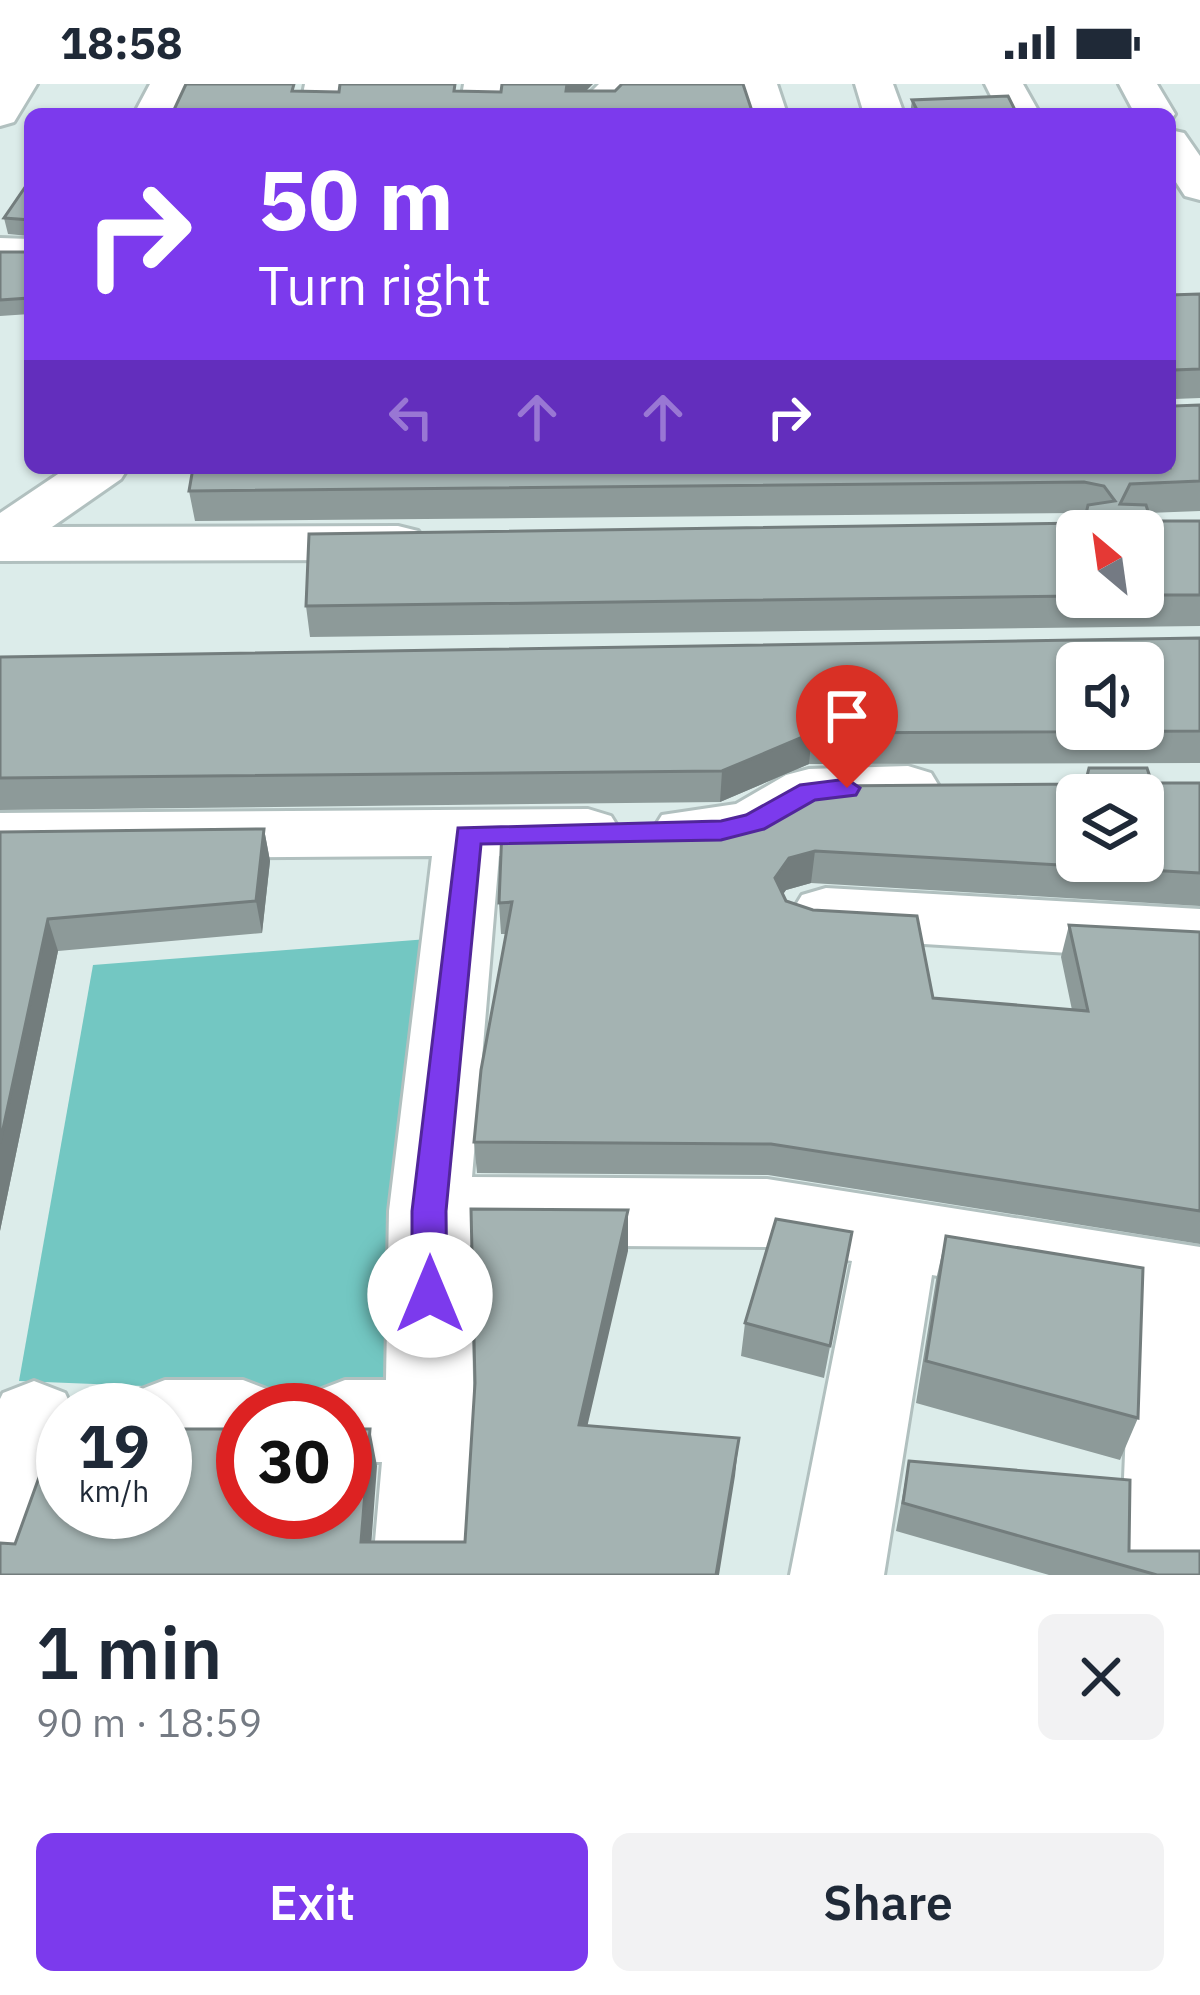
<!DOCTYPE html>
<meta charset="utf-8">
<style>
:root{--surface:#fff;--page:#f2f2f3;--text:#1f2937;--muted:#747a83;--accent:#7c3aed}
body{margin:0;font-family:"IBM Plex Sans",sans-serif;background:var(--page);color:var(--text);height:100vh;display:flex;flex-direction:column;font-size:45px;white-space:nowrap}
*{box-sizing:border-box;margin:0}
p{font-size:39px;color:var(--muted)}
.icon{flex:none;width:66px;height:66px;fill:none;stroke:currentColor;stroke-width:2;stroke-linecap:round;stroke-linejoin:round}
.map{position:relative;height:1491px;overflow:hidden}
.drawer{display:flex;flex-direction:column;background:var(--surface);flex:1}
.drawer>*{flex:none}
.guide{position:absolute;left:24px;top:24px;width:1152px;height:366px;border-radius:18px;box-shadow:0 3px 9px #0004;background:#7c3aed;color:#fff;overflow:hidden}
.needle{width:78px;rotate:331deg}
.buttons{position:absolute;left:1056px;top:426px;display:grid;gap:24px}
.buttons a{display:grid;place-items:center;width:108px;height:108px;border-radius:18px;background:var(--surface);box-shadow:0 3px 9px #0004;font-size:60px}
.speed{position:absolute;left:36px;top:1299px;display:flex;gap:24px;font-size:60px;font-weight:700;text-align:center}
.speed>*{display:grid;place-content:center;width:156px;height:156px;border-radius:50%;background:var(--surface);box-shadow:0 3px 9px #0004;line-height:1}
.speed small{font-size:30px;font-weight:400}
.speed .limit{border:18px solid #d22;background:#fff;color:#111}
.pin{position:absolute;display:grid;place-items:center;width:102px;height:102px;color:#fff;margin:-123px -51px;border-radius:50% 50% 50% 0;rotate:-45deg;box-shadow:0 0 12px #0007}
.pin .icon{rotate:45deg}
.me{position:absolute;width:132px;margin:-66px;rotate:0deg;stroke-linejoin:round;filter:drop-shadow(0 0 9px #0008)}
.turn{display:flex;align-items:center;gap:42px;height:252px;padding:0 36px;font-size:54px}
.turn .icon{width:156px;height:156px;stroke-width:2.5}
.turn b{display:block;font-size:84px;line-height:102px}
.lanes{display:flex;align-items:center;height:114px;padding:0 36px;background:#0003;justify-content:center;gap:60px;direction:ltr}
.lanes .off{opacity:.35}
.round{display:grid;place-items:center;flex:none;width:126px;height:126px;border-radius:18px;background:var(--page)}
.summary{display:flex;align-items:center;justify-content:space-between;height:204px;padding:0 36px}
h1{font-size:72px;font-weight:600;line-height:90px}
.primary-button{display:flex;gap:24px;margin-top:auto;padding:24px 36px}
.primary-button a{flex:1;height:138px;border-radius:18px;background:var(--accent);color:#fff;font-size:48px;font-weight:600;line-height:138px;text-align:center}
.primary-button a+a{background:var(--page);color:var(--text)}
.status{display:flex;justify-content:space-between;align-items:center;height:84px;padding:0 60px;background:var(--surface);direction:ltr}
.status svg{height:33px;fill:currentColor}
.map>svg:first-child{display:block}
</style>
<div class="status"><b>18:58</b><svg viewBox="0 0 49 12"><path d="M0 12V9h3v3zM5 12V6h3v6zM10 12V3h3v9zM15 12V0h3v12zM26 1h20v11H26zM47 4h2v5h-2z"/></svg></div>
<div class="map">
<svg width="1200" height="1491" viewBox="0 0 1200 1491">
<rect width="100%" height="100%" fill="#dcecea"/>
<path fill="#73c7c2" d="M428,855L397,1312L19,1297L93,881Z"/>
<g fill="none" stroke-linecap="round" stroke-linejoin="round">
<defs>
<path id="minor" d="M0,0H37L14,38L0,42Z
M150,0H188L174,30H134Z
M305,0H343L339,30H299Z
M464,0H502L499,30H459Z
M599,0H640L612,30H569Z
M739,0H777L787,30H747Z
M855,0H893L904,30H864Z
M985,0H1023L1040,30H1000Z
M1119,0H1157L1175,30L1170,37V30H1135Z
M1170,46L1184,49L1200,72V116L1185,112L1170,89Z
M0,154L30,155V181L0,180Z
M67,384H128L121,395L52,443L398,442L418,447L426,459L418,471L398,476L0,477V429Z
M908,682L931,689L940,704L931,719C895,729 851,719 820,729C806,734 794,747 780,753C744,770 699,774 662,763L652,747L662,731L736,720L786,691L809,685Z
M588,725L611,732L621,748L611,764L588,771L499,772L472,1093L767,1095L1200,1163V1491H1120L1131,1224L932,1191L884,1491H790L852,1177L767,1163L470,1161L474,1337L466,1491H372L382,1378H345V1326H306L314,1308L345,1296H386L389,1127L432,772L0,775V729Z
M826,804L1200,825V877L826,854L802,847L791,829L802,811Z
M165,1296H243L274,1308L282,1326H243V1378H165V1326H126L134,1308Z
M34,1297L65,1309L73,1326H63V1396L33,1491H0V1315L3,1309Z"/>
</defs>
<use href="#minor" stroke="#b1c0bf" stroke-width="6"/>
<use href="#minor" fill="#fff" fill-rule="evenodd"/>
</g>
<path fill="#8d9a99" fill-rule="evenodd" d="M912,16L1017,30H910Z
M30,96V230L0,232V168H29V152L8,150L4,134Z
M1200,210V314L1174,315V322L1200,321V427L1148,429L1151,437H1200V542L310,553L306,522L1084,439L1086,430L1078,429L195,437L189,407L1170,211ZM1143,447V513H1077Z
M1200,554V679L809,680L720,718L0,726V573Z
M1152,699H1200V822L811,799L786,806L783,810L786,817L933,914L1072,926L1061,873L1069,841L1200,848V1160L768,1091L477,1089L474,1058L506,850H501L499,819L723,742Z
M264,745L270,777L262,849L58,867L0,1147V748Z
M852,1148L824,1294L741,1272L745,1239Z
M946,1152L1138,1334L1120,1376L916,1319L936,1196Z
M909,1377L1129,1467L1200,1491H1049L896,1447Z"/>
<path fill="#737d7d" d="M567,0H593L566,27V1Z
M812,649L809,680L720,718L722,687Z
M264,745L270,777L262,849L256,817Z
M815,767L811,799L786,806L772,826L775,794L789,774Z
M48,835L58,867L0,1147V1059Z
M628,1126V1167L579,1378V1341Z
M370,1345L377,1382L369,1491L361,1458Z
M739,1354L735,1392L719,1491H716Z"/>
<path fill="#a4b3b2" stroke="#737d7d" stroke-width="3" fill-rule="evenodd" d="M186,0H294L292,7L339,8L340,0H455L454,7L501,8L502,0H567L566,7H615L622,0H743L753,30H172Z
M1008,12L1017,30H919L912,16Z
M30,96V206L29,214L0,216V168H29L30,136L4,134Z
M1200,210V285L1174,286V322L1200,321V397L1130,400L1120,420L1146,421L1151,437H1200V511H1143V447H1077V512L306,522L309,450L1084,439L1088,421L1115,417L1104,402L1084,398L189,407L193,384H1170V211Z
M1200,554V647L812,649L722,687L0,694V573ZM1077,579H1143V645H1077Z
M1089,684H1147L1152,699H1200V789L815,767L789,774L775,794L786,817L813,826L917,832L933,914L1088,927L1069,841L1200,848V1127L771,1060L474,1058L481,986L512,818L499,819L502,744L723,742L782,727L826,702L1085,700ZM1077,711H1143V777H1077Z
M264,745L256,817L48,835L0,1059V748Z
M471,1125L628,1126L579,1341L739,1354L716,1491H0V1459L15,1460L51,1360V1336L63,1335V1428H165V1345H232L237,1333H243V1428H345V1345H370L361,1458H465L475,1299Z
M776,1135L852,1148L830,1262L745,1239Z
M946,1152L1143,1184L1138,1334L926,1277Z
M909,1377L1130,1396L1129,1467H1200V1491H1157L903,1419Z"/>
<path fill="#7c3aed" stroke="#51269a" stroke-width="3" d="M847,695L860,704L856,711L815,716L764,745L721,756L481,760L446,1127L447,1211L442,1222L430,1226L417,1222L412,1211V1127L458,744L721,737L746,731L800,701Z"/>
</svg>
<div class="buttons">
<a><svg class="needle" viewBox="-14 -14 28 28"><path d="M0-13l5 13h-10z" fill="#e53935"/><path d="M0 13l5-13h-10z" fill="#747a83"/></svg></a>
<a><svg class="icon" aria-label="sound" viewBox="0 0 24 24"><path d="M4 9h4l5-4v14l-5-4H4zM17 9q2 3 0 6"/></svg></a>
<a><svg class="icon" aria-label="layers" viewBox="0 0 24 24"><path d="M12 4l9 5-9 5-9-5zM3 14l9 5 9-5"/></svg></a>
</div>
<div class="speed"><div>19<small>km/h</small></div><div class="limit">30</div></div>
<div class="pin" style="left:847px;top:704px;background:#d93025"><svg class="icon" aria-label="arrive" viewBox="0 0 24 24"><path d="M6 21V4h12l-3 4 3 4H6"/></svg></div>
<svg class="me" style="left:430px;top:1211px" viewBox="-20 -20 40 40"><circle r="19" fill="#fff"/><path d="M0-13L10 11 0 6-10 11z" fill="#7c3aed"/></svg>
<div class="guide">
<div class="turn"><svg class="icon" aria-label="right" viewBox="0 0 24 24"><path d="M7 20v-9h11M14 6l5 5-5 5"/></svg><div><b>50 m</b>Turn right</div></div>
<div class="lanes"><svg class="icon off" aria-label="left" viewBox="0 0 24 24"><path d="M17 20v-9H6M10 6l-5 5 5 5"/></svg><svg class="icon off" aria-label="ahead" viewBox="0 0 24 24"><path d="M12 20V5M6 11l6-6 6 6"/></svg><svg class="icon off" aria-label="ahead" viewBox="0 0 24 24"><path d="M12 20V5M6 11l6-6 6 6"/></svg><svg class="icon" aria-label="right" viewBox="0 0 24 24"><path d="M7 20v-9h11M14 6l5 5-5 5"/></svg></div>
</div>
</div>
<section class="drawer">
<div class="summary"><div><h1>1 min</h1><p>90 m · 18:59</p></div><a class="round"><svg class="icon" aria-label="close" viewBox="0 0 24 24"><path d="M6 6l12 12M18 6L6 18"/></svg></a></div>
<div class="primary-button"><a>Exit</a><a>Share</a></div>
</section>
